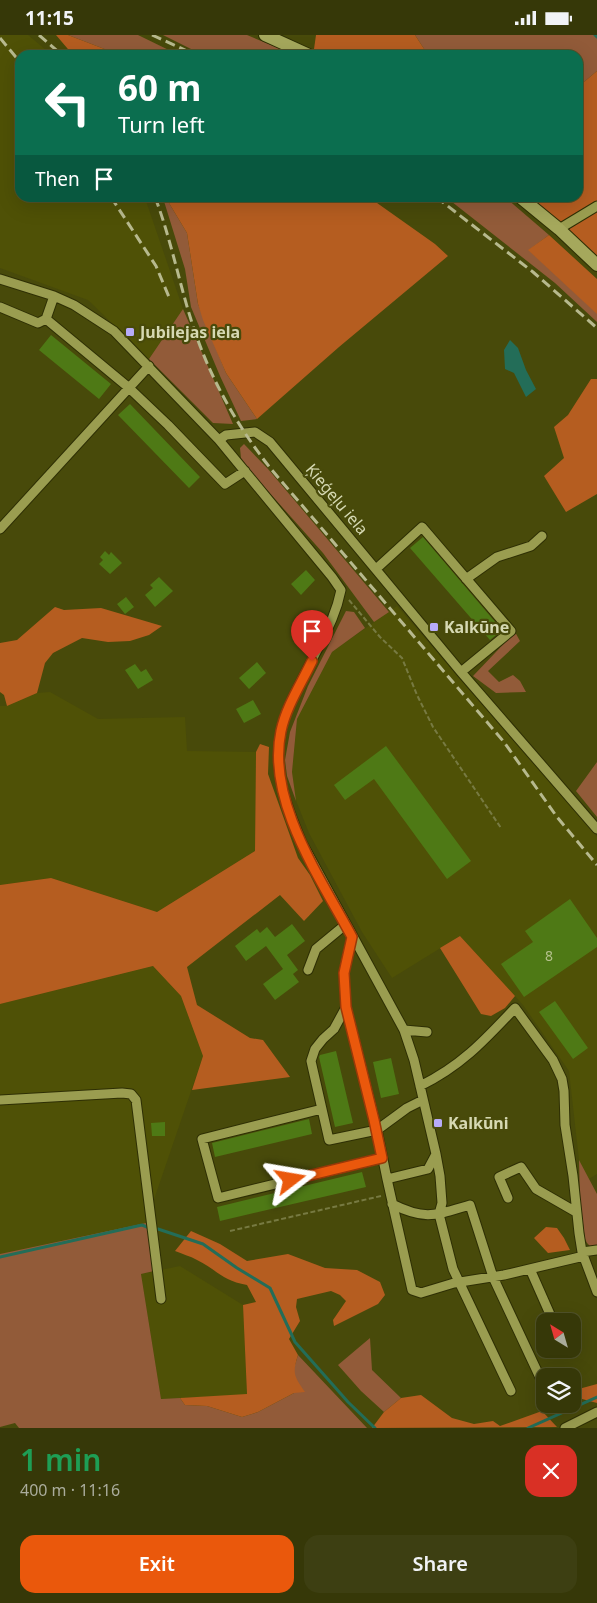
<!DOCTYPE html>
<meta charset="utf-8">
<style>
:root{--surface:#363808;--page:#3d3f12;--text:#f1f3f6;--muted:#aaac9c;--line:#505229;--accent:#ea580c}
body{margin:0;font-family:"Noto Sans",sans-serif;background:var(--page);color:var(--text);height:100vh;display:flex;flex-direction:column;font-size:19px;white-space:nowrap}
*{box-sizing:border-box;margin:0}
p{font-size:16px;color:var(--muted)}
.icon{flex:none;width:28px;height:28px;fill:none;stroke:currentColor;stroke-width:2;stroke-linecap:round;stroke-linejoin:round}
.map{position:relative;height:1393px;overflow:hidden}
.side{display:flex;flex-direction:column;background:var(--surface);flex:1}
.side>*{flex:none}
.banner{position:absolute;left:15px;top:15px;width:568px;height:152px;border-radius:15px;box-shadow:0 5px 20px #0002,0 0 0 1px var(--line);background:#0b6e4f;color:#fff;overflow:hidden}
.needle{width:32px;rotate:323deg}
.controls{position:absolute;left:536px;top:1278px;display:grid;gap:10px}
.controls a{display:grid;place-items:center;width:45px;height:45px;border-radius:10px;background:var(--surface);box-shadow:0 5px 20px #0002,0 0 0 1px var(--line);font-size:25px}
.pin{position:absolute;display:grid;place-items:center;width:42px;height:42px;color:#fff;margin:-51px -21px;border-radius:50% 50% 50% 0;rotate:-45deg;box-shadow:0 0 5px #0007}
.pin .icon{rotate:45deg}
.me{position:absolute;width:55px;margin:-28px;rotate:76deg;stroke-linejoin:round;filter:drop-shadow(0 0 4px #0008)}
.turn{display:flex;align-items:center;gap:18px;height:105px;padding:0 20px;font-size:22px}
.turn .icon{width:65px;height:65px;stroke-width:2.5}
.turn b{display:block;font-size:35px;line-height:42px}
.then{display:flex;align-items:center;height:48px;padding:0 20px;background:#0003;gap:10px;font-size:19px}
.round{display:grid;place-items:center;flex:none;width:52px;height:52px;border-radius:15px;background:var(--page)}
.summary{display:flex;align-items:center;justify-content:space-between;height:85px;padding:0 20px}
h1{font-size:30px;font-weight:600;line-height:38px;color:#1e9e55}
.primary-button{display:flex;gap:10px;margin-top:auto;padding:10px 20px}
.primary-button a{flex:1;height:58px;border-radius:15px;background:var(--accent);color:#fff;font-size:20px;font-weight:600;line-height:58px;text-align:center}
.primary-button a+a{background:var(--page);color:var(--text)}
.status{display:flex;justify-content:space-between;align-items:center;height:35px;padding:0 25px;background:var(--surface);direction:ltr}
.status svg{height:14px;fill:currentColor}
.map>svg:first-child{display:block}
</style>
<div class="status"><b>11:15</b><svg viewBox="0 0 49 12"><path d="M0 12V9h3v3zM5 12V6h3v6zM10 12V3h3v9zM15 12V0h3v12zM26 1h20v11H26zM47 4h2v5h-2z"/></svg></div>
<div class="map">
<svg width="597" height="1393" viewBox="0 0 597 1393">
<rect width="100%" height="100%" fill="#484a0a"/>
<path fill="#4f5106" d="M0,0H28L52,20H20V162L145,163L183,274L149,324L88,265L0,233Z
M397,571L597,802V1139L589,1144L579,1125L569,1036L523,970L460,901L392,943L362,897L309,798L295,763L292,737L297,684L332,617Z
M50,657L98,684L185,682L187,716L256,717L255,816L157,877L51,843L0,850V671H7L37,658Z
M153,931L181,961L203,1021L146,1188L0,1219V969Z
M180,1231L243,1270L247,1360L161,1364L141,1239Z"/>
<path fill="#925b39" d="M68,0H138L179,20H120Z
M163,0H247L295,20H203Z
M415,0H597V36L578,52V20H428Z
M163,163H166L187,198L198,269L226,338L257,384L241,386L220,341L191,272L185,234Z
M447,163H506L549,200L529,215L597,278V287L555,248Z
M183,274L233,389L213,388L149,324Z
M244,409L268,434L389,577L374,587L323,518L251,437L241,423L240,413Z
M346,576L354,577L365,593L332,617L297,684L292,737L296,766L287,741L285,725L290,697L308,651Z
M515,597L520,606L488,636L499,647L513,640L520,646L526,657L496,658L473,641Z
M597,727V782L576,756Z
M579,1125L597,1159V1210L590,1211L587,1208L585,1204L580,1166Z
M146,1188L154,1236L141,1239L161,1364L180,1363L185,1370L207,1371L242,1382L258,1377L294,1358V1333L298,1320L367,1393H19L15,1388L0,1392V1219Z
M370,1303L372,1335L401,1363L384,1377L361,1356L338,1330Z"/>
<path fill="#b55d20" d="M56,0H68L120,20H73Z
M316,0H415L428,20H324L314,14Z
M597,36V221L530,163L578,162V52Z
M166,163H370L435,209L448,221L339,312L257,384L226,338L203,285L198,269L187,198Z
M549,200L597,244V279L528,215Z
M591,344H597V459L566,477L544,441L564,423L554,392L568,380Z
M55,572L64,575L101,573L162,591L149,600L130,606L108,607L82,603L53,618L45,628L37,658L7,671L4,660L0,657V608L17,605Z
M260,709L269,712L268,739L298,823L310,840L323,866L304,886L280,860L187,932L197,970L250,1003L263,1005L290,1042L192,1055L203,1021L181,961L153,931L0,969V850L51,843L157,877L255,816L256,717Z
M460,901L515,961L505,973L491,981L481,979L440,913Z
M546,1192L557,1193L564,1203L570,1215L548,1218L534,1203Z
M191,1196L220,1209L247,1226L288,1219L325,1233L357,1235L380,1247L385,1260L378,1269L334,1291L333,1285L346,1266L340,1260L331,1256L297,1264L296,1272L300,1286L289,1304L298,1320C292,1339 294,1341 305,1357L294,1358L258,1377L242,1382L207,1371L185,1370L180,1363L247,1359L243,1270L256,1267L247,1250C223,1246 217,1235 197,1225C190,1221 182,1219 175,1216Z
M597,1349V1368L582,1364L575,1355Z
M421,1360L452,1383L474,1389L493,1386L500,1391L542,1376L557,1392L372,1393L384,1377L401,1363Z"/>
<path fill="#236d58" d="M510,305L518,313L526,335L536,354L526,362L514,338L505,334L504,315Z"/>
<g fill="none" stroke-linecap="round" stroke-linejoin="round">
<path stroke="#236d58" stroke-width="3" d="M595,0L597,2
M158,1194L203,1209L237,1233L270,1253L295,1307L348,1367L375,1393
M0,1222L142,1190L147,1192
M528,1393L597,1362"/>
</g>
<path fill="#4e7915" d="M51,300L111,349L99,364L39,315Z
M130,369L200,442L189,453L118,380Z
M423,502L502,595L490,605L410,513Z
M105,516L109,520L111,517L122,528L110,539L99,529L103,525L100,522Z
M306,535L315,545L301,560L291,549Z
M159,542L173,556L155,572L145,560L153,553L150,550Z
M126,562L134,572L125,579L117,569Z
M257,627L266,638L249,654L239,643Z
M135,629L141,637L146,634L153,645L138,654L125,635Z
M253,665L261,679L244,688L236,674Z
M386,711L471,826L447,844L374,744L345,765L334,750Z
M570,864L597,903V912L524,962L501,929L533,907L525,896Z
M292,889L305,906L287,920L298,935L293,939L299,947L275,965L263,949L283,934L266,911L246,926L235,911L257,894L260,898L267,892L275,902Z
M555,966L588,1013L573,1024L539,977Z
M336,1016L353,1088L335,1092L319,1022L320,1020Z
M391,1023L399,1059L381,1063L373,1027Z
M309,1084L312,1099L215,1122L212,1108Z
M165,1087V1101H152L151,1088Z
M362,1137L366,1152L220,1186L217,1172Z"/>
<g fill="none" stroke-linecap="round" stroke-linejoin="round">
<defs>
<path id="minor" d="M559,194L597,171
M0,244L54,261L74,270L114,296L219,405L226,400L255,397L270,407L461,637L597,794
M0,272L38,288L46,284L54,261
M46,284L128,352L168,390L225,449L245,436
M219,405L332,542L341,555C336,580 326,597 315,619C303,644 286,670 281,697C272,736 287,772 302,808L404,995L414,1025L436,1119L428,1134L387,1144L377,1095L407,1073L423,1065
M0,494L149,331
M376,534L422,492L511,596L461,637
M466,544L497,522L531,511L542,501
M308,935L316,914L345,890
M346,972L334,994L323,1004L315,1014L311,1026L329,1105L377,1095L346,972L344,938L352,902
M404,995L427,997
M420,1051C461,1031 484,1006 515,973L553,1025L562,1044L564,1056L565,1090L573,1141L579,1198L582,1217L597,1257
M0,1065L122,1058L131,1059L136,1065L161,1264
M322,1074L202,1104L218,1163L382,1123
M436,1119L440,1141L442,1168L439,1179L453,1234L511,1356
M387,1144L412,1255L421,1258L454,1248L504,1240L584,1221
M508,1163L499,1142L521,1132L536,1154L576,1177
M392,1169C426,1186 436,1180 470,1170L493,1242L544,1351
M582,1217L597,1215
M530,1234L553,1286
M565,1393L597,1377"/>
<path id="major" d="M265,0L309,20
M520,162L559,194L597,230"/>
</defs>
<use href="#minor" stroke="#2e2f04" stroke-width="11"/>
<use href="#major" stroke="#2e2f04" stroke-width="14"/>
<path stroke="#777a42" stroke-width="2" stroke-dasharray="5 2.5" stroke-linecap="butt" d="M349,565L380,602L402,623L417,660L433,692L501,793
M230,1196L381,1161"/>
<use href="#minor" stroke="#9a9d50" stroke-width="9"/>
<use href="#major" stroke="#a5a85c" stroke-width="12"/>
<path stroke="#b7b98e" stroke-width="3" stroke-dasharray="10 5" stroke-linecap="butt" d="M39,0L62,20
M152,0L196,20
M0,3L20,27
M111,162L156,231L169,262
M155,162C171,204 179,248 193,291C210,343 237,391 271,434L504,707L557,782L597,830
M436,162L533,237L597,293"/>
</g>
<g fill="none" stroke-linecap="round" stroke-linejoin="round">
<defs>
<path id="route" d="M291,1145L382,1123L374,1085L346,972L344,938L352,902C321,844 266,766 281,696C286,672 301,649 312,626"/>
</defs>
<use href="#route" stroke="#983908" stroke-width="12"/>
<use href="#route" stroke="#ea580c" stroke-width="9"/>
</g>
<g fill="#b7abf8" stroke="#484a0a" stroke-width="2">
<rect x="125" y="292" width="10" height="10" rx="2.5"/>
<rect x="429" y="587" width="10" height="10" rx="2.5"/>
<rect x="433" y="1083" width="10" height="10" rx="2.5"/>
</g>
<g text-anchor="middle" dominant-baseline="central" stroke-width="4.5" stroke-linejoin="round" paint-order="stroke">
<g font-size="14" fill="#b4c18c">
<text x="549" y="920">8</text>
</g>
<g font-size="16" font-weight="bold" fill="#d6d9b3" stroke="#484a0a" text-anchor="start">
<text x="140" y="297">Jubilejas iela</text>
<text x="444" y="592">Kalkūne</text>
<text x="448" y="1088">Kalkūni</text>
</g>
<g font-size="16" fill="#d6d9b3" stroke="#484a0a">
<text transform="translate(337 464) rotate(50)">Ķieģeļu iela</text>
</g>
</g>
</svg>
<div class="controls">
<a><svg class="needle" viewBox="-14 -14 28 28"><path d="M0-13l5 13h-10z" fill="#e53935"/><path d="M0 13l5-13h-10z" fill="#aaac9c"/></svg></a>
<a><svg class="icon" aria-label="layers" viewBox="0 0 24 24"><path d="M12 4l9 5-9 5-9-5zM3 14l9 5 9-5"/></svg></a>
</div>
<div class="pin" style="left:312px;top:626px;background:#d93025"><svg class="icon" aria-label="arrive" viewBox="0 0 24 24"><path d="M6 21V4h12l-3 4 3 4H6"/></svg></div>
<svg class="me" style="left:291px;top:1145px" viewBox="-20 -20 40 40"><path d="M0-17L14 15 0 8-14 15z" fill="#ea580c" stroke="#fff" stroke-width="4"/></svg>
<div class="banner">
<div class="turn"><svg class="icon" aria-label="left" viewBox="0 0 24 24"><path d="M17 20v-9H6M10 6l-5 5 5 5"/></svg><div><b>60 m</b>Turn left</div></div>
<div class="then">Then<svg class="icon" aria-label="arrive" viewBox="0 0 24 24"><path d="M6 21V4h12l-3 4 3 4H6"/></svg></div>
</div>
</div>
<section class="side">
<div class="summary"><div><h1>1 min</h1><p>400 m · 11:16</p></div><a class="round" style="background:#d93025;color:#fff"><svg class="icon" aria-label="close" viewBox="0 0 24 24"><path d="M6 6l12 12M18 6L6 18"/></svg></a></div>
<div class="primary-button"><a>Exit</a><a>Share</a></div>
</section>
